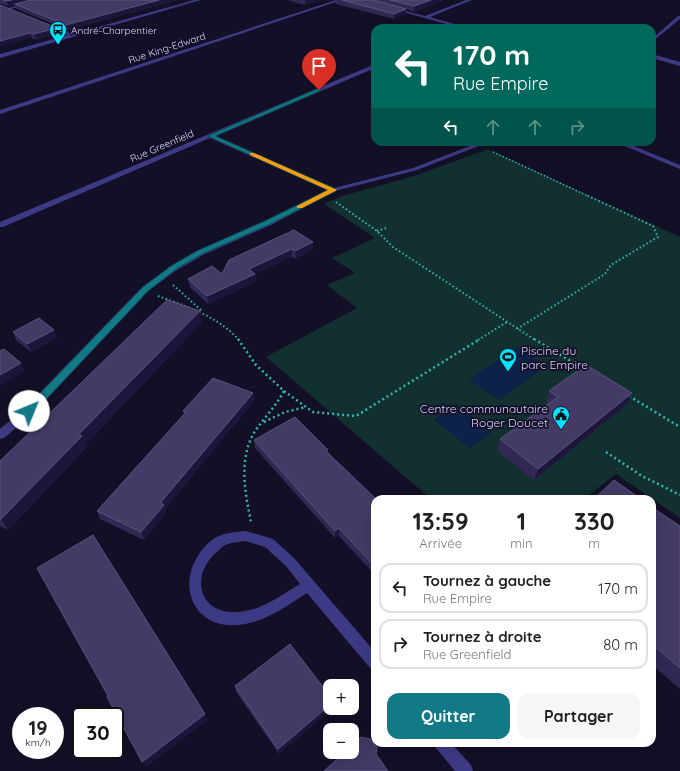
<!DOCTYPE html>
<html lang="fr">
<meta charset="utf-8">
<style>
:root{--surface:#fff;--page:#f6f6f6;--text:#202124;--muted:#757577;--line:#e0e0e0;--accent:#127987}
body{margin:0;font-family:Quicksand,sans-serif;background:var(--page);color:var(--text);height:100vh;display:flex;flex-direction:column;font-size:15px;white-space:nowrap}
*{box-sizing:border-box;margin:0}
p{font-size:13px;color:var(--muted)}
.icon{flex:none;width:22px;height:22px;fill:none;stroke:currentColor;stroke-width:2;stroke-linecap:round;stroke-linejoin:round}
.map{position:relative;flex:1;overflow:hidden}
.sheet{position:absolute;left:371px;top:495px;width:285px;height:252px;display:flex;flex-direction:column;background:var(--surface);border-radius:12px;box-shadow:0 4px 16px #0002}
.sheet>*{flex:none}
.top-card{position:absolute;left:371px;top:24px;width:285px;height:122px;border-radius:12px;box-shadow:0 4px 16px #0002;background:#00695c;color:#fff;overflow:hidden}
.fabs{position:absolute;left:323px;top:679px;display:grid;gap:8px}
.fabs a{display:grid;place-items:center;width:36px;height:36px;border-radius:8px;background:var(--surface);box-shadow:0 4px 16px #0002;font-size:20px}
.speed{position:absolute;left:12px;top:707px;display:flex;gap:8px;font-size:20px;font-weight:700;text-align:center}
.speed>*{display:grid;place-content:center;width:52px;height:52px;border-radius:50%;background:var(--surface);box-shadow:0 4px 16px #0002;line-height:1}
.speed small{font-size:10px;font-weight:400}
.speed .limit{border:2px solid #111;border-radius:6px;background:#fff;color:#111}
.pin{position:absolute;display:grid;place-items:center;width:34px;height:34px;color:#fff;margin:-41px -17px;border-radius:50% 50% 50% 0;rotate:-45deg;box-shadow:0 0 4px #0007}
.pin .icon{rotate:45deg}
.me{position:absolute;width:44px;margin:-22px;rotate:45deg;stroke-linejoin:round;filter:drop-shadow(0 0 3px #0008)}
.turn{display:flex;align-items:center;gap:14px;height:84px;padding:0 16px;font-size:18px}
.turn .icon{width:52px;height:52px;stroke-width:2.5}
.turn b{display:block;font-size:28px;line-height:34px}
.lanes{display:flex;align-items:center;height:38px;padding:0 16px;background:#0003;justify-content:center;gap:20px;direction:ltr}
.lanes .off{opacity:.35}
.eta{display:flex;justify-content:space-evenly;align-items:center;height:68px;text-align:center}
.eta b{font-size:24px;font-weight:700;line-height:28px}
.primary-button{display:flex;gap:8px;margin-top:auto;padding:8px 16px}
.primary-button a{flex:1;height:46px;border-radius:12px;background:var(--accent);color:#fff;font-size:16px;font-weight:700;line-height:46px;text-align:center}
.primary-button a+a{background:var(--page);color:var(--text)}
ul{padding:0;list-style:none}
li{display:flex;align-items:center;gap:12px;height:50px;margin:0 8px 6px;padding:0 8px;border:2px solid var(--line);border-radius:12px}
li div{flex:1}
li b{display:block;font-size:15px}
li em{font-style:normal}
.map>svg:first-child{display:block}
</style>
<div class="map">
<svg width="680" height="771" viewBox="0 0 680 771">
<rect width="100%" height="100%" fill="#130f26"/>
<path fill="#12302f" d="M488,149L680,237V518L616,474L584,499H431L266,357L357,308L327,285L355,273L332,258L375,238L324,204L342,196L417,175Z"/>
<path fill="#0c2248" d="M517,347L546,366L499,400L469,379Z
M456,404L492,432L470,448L434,420Z"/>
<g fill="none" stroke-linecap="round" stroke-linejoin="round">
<path stroke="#2fb8b0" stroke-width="1.5" stroke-dasharray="1.5 2" stroke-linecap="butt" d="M493,152L588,196"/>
<path stroke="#2fb8b0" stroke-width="2" stroke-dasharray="1.5 2.5" stroke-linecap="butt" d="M336,202L377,231L393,247L535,340
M377,231L386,228
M173,285L201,310
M158,296C188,307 217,316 239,340
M517,329L605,274L611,265L658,237L653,226L586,195
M478,340L507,322"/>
<path stroke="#2fb8b0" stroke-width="2.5" stroke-dasharray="2 3" stroke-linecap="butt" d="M238,339L256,365L284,391C276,406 264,418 255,431C238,459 245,492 251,522
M534,339L584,369
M284,391L313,412L356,416L480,339
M629,396L680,427
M264,422L285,412L306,407
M606,452L642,476L680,495"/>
<path fill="#3d3a85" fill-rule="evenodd" d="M38,0H45L7,10L5,9Z
M194,0H201L0,58V54L68,35L43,25V23L73,34Z
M336,0H342L0,114V110Z
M466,0H472L430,17L468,28H461L392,9L394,8L425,16Z
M678,16H680V19L652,42V39Z
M652,54L680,62V66L652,58Z
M375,64V68L216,136L334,188L413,168L480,142H489L417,170L335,191L271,225L203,255L177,270L148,291L33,414L4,438L0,439V429L25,408L142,287L171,266L197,251L265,221L327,190L210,138L3,227H0V222Z
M615,142H624L680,165V169Z
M246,531L273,539L294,558L375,652V670L370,668L307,593C288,605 268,620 245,624C200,633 174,592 199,554C204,547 211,539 219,536C228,532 237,532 246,531ZM246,541L265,547L286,566L300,584C283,594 265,608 245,611C200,620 187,576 218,551C221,548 224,545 228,544C233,542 240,542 246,541Z
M433,743H451L471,765L473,771H455L436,748Z"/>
</g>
<path fill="#312854" d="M0,0H178L68,30L17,9L15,5L8,6L1,4H0Z
M287,0H321L305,5Z
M336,0H443L414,12L406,9V15L394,19L336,4Z
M0,5L57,28L59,33L36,40L32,38Z
M313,242V250L296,259L292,257L255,274L256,281L208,304L190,287L188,279L222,274L229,260Z
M202,322L86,444L87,447L8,530L0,526V461Z
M54,330L57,338L31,352L16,340L13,332Z
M549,391L627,404L534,480L497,451L500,439L548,404L546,403Z
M253,393L254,401L165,509L166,513L144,540L100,519L97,511L184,415L183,411Z
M254,440L328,453L375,499V575L339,536L335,538L255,448Z
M652,507L680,526V689L652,665Z
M290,644L279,754L236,692L235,686Z"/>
<path fill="#1d163a" d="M12,0H32L8,6L6,1Z
M159,0H178L68,30L66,25Z
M305,0H321L305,5Z
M431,0H443L414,12V6Z
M406,9V15L394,19V14Z
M57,28L59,33L36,40L34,34Z
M30,33L32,38L0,47V41Z
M313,242V250L296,259L295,251Z
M292,249V257L255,274L256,281L208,304L207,296L249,269Z
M200,311L202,322L86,444L87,447L8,530L1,519L79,434Z
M54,330L57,338L31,352L27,344Z
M21,363L25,371L0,386V375Z
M253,393L254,401L165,509L166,513L144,540L141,532L161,502Z
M632,393L627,404L534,480L538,469Z
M339,528V536L335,538V531Z
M330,705V708H334L279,754L278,749Z
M205,714L208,720L146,767L142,762Z"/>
<path fill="#433a66" stroke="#5a527e" d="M3,0H12L6,1Z
M31,0H159L66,25L15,4Z
M342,0H374L406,9L394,14Z
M390,0H431L414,6Z
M0,5L57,28L34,34L30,33L0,41Z
M294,230L313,242L295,251L292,249L249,269L255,274L207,296L188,279L212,266L222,274L229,260Z
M167,300L200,311L79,434L82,436L1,519H0V461Z
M39,318L54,330L27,344L13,332Z
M4,349L21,363L0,375V351Z
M586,365L632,393L538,469L500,439L558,397L549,391Z
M213,378L253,393L161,502L164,505L141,532L97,511L186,412L183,411Z
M295,417L328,450L326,451L376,499H375V567L339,528L335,531L254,440Z
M614,480L641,499H594Z
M652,507L680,526V668L652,644Z
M93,535L205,714L142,762L107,697L108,696L37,568Z
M290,644L330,696V705L278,749L235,686Z
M361,737L370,739L377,747L376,754L388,771H324L345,752H352V745Z"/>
<path fill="#127987" stroke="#0c4f58" d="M317,89L322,90L215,136L336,189V191L270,224L202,254L176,269L148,291L33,413H26V408L142,288L171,266L197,251L265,221L328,190L208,136Z"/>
<path fill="#f59e0b" d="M250,153H254L337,190L302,208H297V206L328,190L250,155Z"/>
<defs>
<symbol id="bus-pin" viewBox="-11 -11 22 30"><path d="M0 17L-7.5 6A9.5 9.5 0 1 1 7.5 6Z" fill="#00e5ff" stroke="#130f26"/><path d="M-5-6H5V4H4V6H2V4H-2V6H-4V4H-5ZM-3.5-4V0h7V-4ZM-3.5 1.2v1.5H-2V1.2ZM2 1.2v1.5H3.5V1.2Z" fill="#111"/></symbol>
<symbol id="stadium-pin" viewBox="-11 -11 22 30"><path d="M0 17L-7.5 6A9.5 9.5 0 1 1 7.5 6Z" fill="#00e5ff" stroke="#130f26"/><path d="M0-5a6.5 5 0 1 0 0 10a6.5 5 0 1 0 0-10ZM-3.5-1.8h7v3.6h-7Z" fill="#111"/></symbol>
<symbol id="civic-pin" viewBox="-11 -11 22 30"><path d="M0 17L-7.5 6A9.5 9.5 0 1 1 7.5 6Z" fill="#00e5ff" stroke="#130f26"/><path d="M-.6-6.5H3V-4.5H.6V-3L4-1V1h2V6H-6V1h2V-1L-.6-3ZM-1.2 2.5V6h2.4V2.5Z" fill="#111"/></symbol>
</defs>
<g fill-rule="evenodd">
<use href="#bus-pin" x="48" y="20" width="20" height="27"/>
<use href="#stadium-pin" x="498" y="347" width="20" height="27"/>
<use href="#civic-pin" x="551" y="405" width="20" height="27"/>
</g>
<g text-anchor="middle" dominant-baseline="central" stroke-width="3.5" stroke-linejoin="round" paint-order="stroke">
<g font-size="10" fill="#d9d4ff" stroke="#130f26" text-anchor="start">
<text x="71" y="30">André-Charpentier</text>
</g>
<g font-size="10" fill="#d9d4ff" stroke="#130f26">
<text transform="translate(167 48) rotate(-18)">Rue King-Edward</text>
<text transform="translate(162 146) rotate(-23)">Rue Greenfield</text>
</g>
<g font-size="12" fill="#d9d4ff" stroke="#130f26" text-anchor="start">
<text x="521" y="350">Piscine du<tspan x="521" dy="14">parc Empire</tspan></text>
<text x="548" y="408" text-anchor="end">Centre communautaire<tspan x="548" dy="14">Roger Doucet</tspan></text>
</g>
</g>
</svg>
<div class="fabs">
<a>+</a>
<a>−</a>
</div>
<div class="speed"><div>19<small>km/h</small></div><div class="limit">30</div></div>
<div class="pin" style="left:319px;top:90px;background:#d93025"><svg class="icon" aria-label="arrive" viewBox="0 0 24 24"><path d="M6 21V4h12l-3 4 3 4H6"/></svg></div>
<svg class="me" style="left:29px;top:411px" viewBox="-20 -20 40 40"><circle r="19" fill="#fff"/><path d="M0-13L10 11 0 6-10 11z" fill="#127987"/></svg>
<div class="top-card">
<div class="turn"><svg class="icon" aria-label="left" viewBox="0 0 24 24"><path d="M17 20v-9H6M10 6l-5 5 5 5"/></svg><div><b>170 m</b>Rue Empire</div></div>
<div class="lanes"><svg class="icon" aria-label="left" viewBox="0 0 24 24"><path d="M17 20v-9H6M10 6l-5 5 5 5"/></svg><svg class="icon off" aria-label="ahead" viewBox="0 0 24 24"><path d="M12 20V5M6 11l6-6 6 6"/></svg><svg class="icon off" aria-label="ahead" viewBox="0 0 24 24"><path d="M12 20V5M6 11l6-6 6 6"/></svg><svg class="icon off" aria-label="right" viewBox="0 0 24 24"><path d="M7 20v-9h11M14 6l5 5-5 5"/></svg></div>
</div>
<section class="sheet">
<div class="eta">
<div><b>13:59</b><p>Arrivée</p></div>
<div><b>1</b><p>min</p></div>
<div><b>330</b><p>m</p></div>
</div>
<ul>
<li><svg class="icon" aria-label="left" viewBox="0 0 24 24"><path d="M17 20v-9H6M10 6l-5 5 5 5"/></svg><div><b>Tournez à gauche</b><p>Rue Empire</p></div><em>170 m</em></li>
<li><svg class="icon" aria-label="right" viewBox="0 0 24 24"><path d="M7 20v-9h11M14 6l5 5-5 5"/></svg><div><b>Tournez à droite</b><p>Rue Greenfield</p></div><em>80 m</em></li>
</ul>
<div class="primary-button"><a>Quitter</a><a>Partager</a></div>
</section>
</div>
